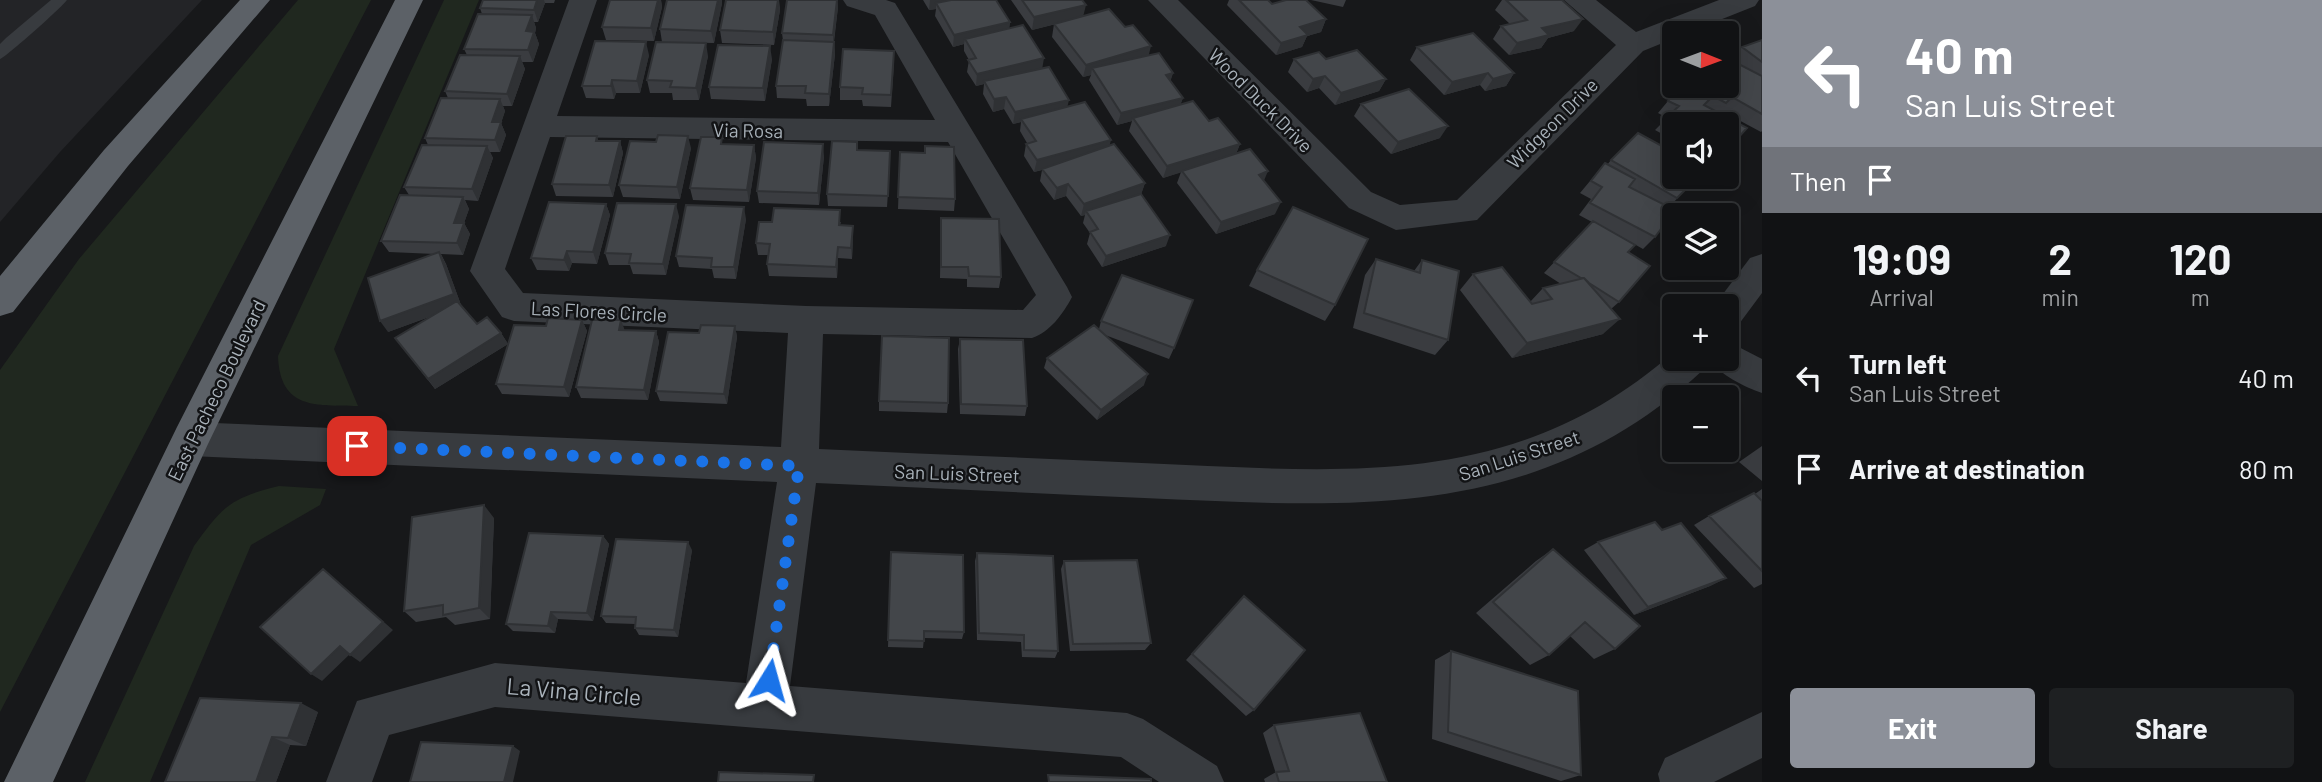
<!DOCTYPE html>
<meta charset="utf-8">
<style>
:root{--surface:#111214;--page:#1e2022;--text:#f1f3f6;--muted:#9c9ea0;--line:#303234;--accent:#8c9099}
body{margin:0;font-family:Barlow,sans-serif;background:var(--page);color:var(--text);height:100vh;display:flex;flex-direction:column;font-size:26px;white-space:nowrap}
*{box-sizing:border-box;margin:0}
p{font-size:23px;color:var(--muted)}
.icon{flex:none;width:38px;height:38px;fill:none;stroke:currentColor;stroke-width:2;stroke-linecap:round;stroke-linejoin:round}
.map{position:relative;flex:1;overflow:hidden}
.drawer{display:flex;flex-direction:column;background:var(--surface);width:560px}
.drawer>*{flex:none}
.hud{background:#8c9099;color:#fff;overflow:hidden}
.needle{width:46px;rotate:91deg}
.fabs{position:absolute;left:1662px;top:21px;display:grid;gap:14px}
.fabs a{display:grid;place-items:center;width:77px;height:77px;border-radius:7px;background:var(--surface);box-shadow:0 7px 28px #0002,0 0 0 2px var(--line);font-size:35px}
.pin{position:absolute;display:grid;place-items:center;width:60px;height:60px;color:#fff;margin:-30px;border-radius:14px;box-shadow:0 4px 10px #0006}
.me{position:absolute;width:77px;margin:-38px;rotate:8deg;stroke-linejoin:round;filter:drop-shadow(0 0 5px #0008)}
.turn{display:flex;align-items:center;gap:24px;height:147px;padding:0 28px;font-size:32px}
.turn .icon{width:91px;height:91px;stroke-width:2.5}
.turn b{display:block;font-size:49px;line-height:60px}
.then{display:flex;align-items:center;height:66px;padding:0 28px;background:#0003;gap:14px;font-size:26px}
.eta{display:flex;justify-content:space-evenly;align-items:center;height:119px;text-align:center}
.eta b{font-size:42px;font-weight:700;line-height:49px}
.action{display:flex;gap:14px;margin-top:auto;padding:14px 28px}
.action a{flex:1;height:80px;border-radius:7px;background:var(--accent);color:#fff;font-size:28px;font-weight:700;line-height:80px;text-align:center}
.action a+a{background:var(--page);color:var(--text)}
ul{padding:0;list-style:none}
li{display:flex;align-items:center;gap:21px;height:91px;padding:0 28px}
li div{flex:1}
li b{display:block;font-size:26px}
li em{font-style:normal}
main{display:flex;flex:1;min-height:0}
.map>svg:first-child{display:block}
</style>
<main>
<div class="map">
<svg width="1762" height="782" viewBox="0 0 1762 782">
<rect width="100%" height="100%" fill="#17181a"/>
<path fill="#232427" d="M0,0H202L60,152L0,222Z"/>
<path fill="#20281f" d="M298,0H371L0,712V370L79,259Z
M444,0H479L334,349L358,406C316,405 280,410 278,356Z
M279,486L326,489L320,505L251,545L150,782H85L194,546C223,506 230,498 279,486Z"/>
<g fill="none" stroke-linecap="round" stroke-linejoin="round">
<path fill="#383b3f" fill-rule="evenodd" d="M51,0H67C61,8 6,57 0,59V44L6,38Z"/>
<path fill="#383b3f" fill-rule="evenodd" d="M569,0H597L557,116L935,120L875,15L847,6L843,0H886L895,3L1067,287L1072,297C1063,314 1050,332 1032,338L823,334L819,449C927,454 1034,458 1142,463C1341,471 1514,493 1675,351V359H1708L1703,370C1537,523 1353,507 1144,498C1035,493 925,488 816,483L790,686L1127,713L1143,719L1217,766L1224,782H1159L1121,757L495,707L389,735L372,782H326L357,701L495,663L746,683L777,482L191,456L178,451L172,439L178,427L191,422L781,447L788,333L514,321L502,317L470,271ZM550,137L948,142L1036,295L1023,310L806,306L523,293L505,269Z
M1148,0H1178L1371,192L1400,205L1457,200L1616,45L1564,0H1596L1636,32L1719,0H1759L1755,6L1687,33H1675V38L1643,51L1477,220L1396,230L1349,208Z
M1762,254V293L1739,324L1727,328V306H1714L1750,258Z
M1727,341L1762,359V393C1745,387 1719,375 1710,359H1727Z
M1762,712V758L1714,782H1660L1658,774L1665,758Z"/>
<path fill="#5c6167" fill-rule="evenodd" d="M240,0H270L128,166L13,312L0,316V276L104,150Z
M395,0H423L208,444L53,782H4L177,427Z"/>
</g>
<path fill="#3a3c40" d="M483,0H555L554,3H545L538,22H534L536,28L535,33L539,44L533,62H522L525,69L512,106H503L505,111L501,123L506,135L500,152H490L493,158L478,201L465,200L469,209L464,223L470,234L463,255L441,254L446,264L461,305L477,324L501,333L508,344L435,389L395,338L432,316L388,332L435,254L389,252L381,241L409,195L404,187L428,145L425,138L448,98L445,91L467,55L464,49L482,14L480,8Z
M610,0H661L662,7L654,41L606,40L602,27Z
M726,0H779L780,10L774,45L722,43L720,30Z
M787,0H837L838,7L834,42L835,54L829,106H807L806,99L777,98L776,86L783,41L782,33Z
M923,0H996L1010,22L1009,29L1042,69L1068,107L1109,146L1145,183L1141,194L1166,246L1102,267L1087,244L1090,233L1083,223L1085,215L1081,216L1066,196L1054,200L1040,181L1042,170L1034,172L1024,156L1026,144L1027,143L1020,131L1021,122L1013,124L1004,109L993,112L983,94L984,84L976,86L967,72L969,60L964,51V44L953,47L935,16L936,9L929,10Z
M1011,0H1082L1083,16L1148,56L1173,73L1170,81L1183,98L1180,105L1209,121L1240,144L1236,154L1264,181L1275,214L1216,234L1177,183L1181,172L1163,178L1129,131L1132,121L1117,125L1089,80L1091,75L1083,77L1052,37L1054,24H1056L1032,30Z
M1229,0H1239L1272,4L1326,19L1321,32L1307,36L1302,47L1276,55L1227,5Z
M1311,0H1346L1343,7Z
M1502,0H1562L1574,31L1548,38L1541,48L1509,55L1493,39L1501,26L1510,24L1495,10Z
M722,3L714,43L662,42L660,29Z
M1762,40V131L1761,132L1720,110L1717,112L1727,124H1675V141L1655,130L1667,118L1658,113L1668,101L1689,90L1692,86H1727L1731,60L1742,47Z
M1417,47L1514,73L1506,86L1485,91L1480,85L1444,95L1410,60Z
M649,55L640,93H616L614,99L586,98L582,86Z
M708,56L699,100H673L672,93H650L647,80Z
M772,59L765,101L711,99L709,87Z
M1294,59H1326L1386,79L1379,91L1335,105L1319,88L1307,92L1288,72Z
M894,63L891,107L863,106L862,100H840V87Z
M1361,104L1440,138L1391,154L1354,116Z
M597,136L598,141H620L623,153L613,197L556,196L552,184Z
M724,145H754L756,158L749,202L693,200L690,188Z
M691,148L680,199L623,197L619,185Z
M858,150L890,163L887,207L828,206L827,194Z
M900,152L924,153L955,199L954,211L898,209Z
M824,156L819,205L759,203L757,191Z
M1611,160L1698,177L1669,207L1655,237L1643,249L1609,230L1628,252L1619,302L1611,309L1603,334L1512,358L1460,290L1473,274L1530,302L1543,288L1561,284L1544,273L1592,222L1579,215L1591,199L1580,193L1605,163L1607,165Z
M606,204L610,215L597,264L572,263L569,271L537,270L531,258Z
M679,216L666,275L633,274L630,265H609L605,253Z
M941,218L1001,277L999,288L967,287V279L940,278Z
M746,219L736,279L714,278L712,269L679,267L676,256Z
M841,222L840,225L853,237L852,259L838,258L837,278L769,276L767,264L768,255H758L756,243Z
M1376,259L1414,271L1422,260L1448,340L1435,355L1353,328L1365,275Z
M1257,270L1335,305L1325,321L1249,286Z
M582,320L587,331L569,397L502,394L496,384L546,326Z
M621,320L624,330L656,331L659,342L648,400L581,398L576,387Z
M1101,321L1174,348L1169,359L1105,335L1144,385L1097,420L1044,368L1047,358L1099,329Z
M735,326L737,337L727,404L660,401L656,391L699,333Z
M960,339L1027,406L1025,416L960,414L958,349Z
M879,401L948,403L947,413L879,411Z
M1762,446V481L1739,462Z
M1762,489V584L1754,588L1694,525L1709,516L1755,494Z
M494,518L490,619L455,625L446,617L416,622L404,611Z
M603,536L609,544L593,621L558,619L555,633L513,631L506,624Z
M1598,542L1726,578L1710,586L1634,615L1584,550Z
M1553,549L1615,649L1594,659L1570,636L1549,655L1530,665L1476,613L1536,561Z
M692,550L678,637L639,635L635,628V624L606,623L601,616Z
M891,552L964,632L962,639L924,638L923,648L888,647Z
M977,553L1058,651L1055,658L1022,657L1021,642L977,640L975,561Z
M1064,561L1151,643L1145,650L1070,651L1061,569Z
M1244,596L1254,710L1246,716L1186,660Z
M1451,651L1581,775L1561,781L1432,739L1435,660Z
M318,712L306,746L290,745L276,782H165Z
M1274,725L1387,782H1265L1264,779L1276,772L1277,777L1263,733Z"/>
<path fill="#2f3134" d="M537,0H544L545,3L538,22L534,10Z
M658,0H661L662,7L654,41L651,28Z
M718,0H722V3L714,43L711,31Z
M778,0L780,10L774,45L773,32Z
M837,0L838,7L833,47V35Z
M930,0H974L936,3V9L929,10Z
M1086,5L1083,17L1032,30L1034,17Z
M532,15L536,28L535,33L539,44L533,62L528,50L526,31Z
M1326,19L1321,32L1307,36L1302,47L1276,55L1281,43L1300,27Z
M1583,19L1574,31L1548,38L1541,48L1509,55L1517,43L1542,28Z
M1010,22L1008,34L965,39L964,44L953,47L954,35Z
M646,42L649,55L640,93L637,81Z
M834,42L835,54L829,106V94Z
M706,43L708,56L699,100L696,88Z
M770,46L772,59L765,101L763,88Z
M1151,46L1148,58L1092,68L1091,75L1083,77L1086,65Z
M520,56L525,69L512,106L507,94Z
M1044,58L1042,70L984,81V84L976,86L977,74Z
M1173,73L1169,86L1166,75Z
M1488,73L1480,85L1444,95L1452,82Z
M1514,73L1506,86L1485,91L1493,79Z
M1325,76L1319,88L1307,92L1313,79Z
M1386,79L1379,91L1335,105L1341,93Z
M612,80L616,93L614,99L611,86Z
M1006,97L1004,109L993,112L994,99Z
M1183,98L1178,111L1133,118L1132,121L1117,125L1121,113Z
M500,99L505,111L501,123L506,135L500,152L495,140L492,122Z
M1069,100L1066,112L1021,119V122L1013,124L1015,112Z
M1448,126L1440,138L1391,154L1398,142Z
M688,136L691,148L680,199L677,187Z
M1111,140L1108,152L1034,172L1037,160Z
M620,141L623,153L613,197L609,185Z
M823,144L824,156L819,205L818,193Z
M1240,144L1235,156L1163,178L1167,166Z
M754,145L756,158L749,202L747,190Z
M487,146L493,158L478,201L472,189Z
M1268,171L1263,183L1259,175Z
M1145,183L1141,195L1086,211L1085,215L1081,216L1084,204Z
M1068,184L1066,196L1054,200L1057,188Z
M463,197L469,209L464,223L470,234L463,255L457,243L454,223Z
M1281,202L1275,214L1216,234L1221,222Z
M606,204L610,215L597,264L593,252Z
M676,204L679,216L666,275L663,264Z
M744,207L746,219L736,279L734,267Z
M853,226V237L852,259L851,248Z
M1170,235L1166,246L1102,267L1106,256Z
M838,247V258L837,278L836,267Z
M567,251L572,263L569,271L564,260Z
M439,252L446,264L461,305L388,332L380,321Z
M1620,319L1603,334L1512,358L1527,343Z
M582,320L587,331L569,397L564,387Z
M621,320L625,331L619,330Z
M735,326L737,337L727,404L724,394Z
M656,331L659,342L648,400L644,390Z
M501,333L508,344L435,389L428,379Z
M1148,374L1144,385L1097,420L1101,410Z
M484,505L494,518L490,619L479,608Z
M603,536L609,544L593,621L587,613Z
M688,542L692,550L678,637L674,630Z
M323,569L393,630L360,662L350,655Z
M1726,578L1710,586L1634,615L1648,607Z
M551,612L558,619L555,633L548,626Z
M340,646L351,653L322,681L311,674Z
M301,703L318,712L306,746L288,738Z
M272,737L290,745L276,782H256Z
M513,746L520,751L513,782H504Z"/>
<path fill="#43464a" stroke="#2f3134" stroke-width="2" d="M483,0H537L534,10L480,8Z
M610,0H658L651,28L602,27Z
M667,0H718L711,31L660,29Z
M726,0H778L773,32L720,30Z
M787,0H837L833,35L782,33Z
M951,0H996L1010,22L954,35L936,3Z
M1022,0H1082L1086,5L1034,17Z
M1239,0H1268L1272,4L1286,0H1306L1326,19L1300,27L1308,35L1281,43Z
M1506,0H1562L1583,19L1542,28L1549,35L1517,43L1501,26L1527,20Z
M1109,9L1125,27L1133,25L1151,46L1086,65L1054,24Z
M478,14L532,15L526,31L534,32L528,50L464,49Z
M1023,25L1044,58L977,74L968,60L976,58L965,39Z
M1473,33L1514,73L1493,79L1488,73L1452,82L1417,47Z
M783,40L834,42L829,94L805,93L806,86H776Z
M1762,40V62L1742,47Z
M595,41L646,42L637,81L612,80L611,86H582Z
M656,42L706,43L696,88L670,87L672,81L647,80Z
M718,45L770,46L763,88L709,87Z
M843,49L894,51L891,95L862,94L863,88L840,87Z
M1357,50L1386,79L1341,93L1325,76L1313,79L1294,59L1319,52L1326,59Z
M1159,53L1173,73L1166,75L1183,98L1121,113L1092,68Z
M460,55L520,56L507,94L445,91Z
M1727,58L1762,76V114L1732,97L1726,103L1694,86H1727Z
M1049,67L1069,100L1015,112L1006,97L994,99L984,81Z
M1683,86L1709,100L1704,105L1747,128L1727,150V124H1678L1666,118L1679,106L1668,101Z
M1409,89L1448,126L1398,142L1361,104Z
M441,98L500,99L492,122H501L495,140L425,138Z
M1193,101L1209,121L1218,118L1240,144L1167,166L1133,118Z
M1085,102L1111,140L1037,160L1026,144L1036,141L1021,119Z
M1638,133L1675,153V177H1698L1677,198L1611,160Z
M658,135L688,136L677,187L619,185L630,141L656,142Z
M566,136H597L596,141H620L609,185L552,184Z
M701,137H722L721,144L754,145L747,190L690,188Z
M832,141L857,142V150L890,151L888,196L827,194Z
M764,142L823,144L818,193L757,191Z
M1114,144L1145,183L1084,204L1068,184L1057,188L1042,169Z
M422,145L487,146L472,189L404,187Z
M925,146L954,147L955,199L898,197L900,152L925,153Z
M1250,149L1268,171L1259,175L1281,202L1221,222L1182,171Z
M1605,163L1635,179L1629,187L1675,210L1655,237L1590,203L1602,187L1591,181Z
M1141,194L1170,235L1106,256L1090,232L1098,229L1086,211Z
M400,195L463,197L454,223H464L457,243L381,241Z
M549,202L606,204L593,252L567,251L564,260L531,258Z
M617,203L676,204L663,264L629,263L631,254L605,253Z
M686,205L744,207L734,267H711L712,258L676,256Z
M1293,207L1368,239L1335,305L1257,270Z
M774,208L840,210L839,225L853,226L851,248L838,247L836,267L767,264L770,244L756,243L759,222H772Z
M941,218L999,219L1001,277L969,276L968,267H941Z
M1593,221L1635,245L1628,252L1650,266L1619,302L1589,283L1584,278H1581L1554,262Z
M439,252L454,294L380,321L368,278Z
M1376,259L1420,273L1422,260L1459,271L1448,340L1364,313Z
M1502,267L1532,304L1552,299L1543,288L1584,278L1620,319L1527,343L1473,274Z
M1122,275L1193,300L1174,348L1101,321Z
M457,301L477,324L487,317L501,333L428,379L395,338Z
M548,318L582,320L564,387L496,384L514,325L546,326Z
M592,320H621L619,330L656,331L644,390L576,387Z
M701,325L735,326L724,394L656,391L668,332L699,333Z
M1094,325L1148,374L1101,410L1047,358Z
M882,336L949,338L948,403L879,401Z
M960,339L1023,340L1027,406L961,404Z
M1754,493L1762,501V571L1709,516Z
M484,505L479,608L443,615V605L404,611L412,517Z
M1655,522L1662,530L1681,523L1726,578L1648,607L1598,542Z
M529,533L603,536L587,613L551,612L548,626L506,624Z
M616,539L688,542L674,630L635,628L636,617L601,616Z
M1553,549L1640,626L1615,649L1585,622L1549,655L1493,602Z
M891,552L963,555L964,632L924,631V641L888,640Z
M977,553L1053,556L1058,651L1024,650V635L979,633Z
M1137,560L1151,643L1073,644L1064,561Z
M323,569L383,622L350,655L340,646L311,674L260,627Z
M1244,596L1305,650L1254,710L1192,654Z
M1451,651L1578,691L1581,775L1448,732Z
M200,698L301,703L288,738L272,737L256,782H165Z
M1360,713L1387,782H1279L1276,772L1289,771L1274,725Z
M421,742L513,746L504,782H410Z
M719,772L814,775L813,782H718Z
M1048,775L1151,779V782H1049Z"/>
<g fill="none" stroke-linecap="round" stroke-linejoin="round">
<path stroke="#1a73e8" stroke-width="12" stroke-dasharray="0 21.6" d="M357,446L799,466L769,680"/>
</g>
<g text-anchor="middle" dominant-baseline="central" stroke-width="5" stroke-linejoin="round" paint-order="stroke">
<g font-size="19" fill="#a9b2ba" stroke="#121315">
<text transform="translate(1261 100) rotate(45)">Wood Duck Drive</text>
<text transform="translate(1552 123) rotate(-45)">Widgeon Drive</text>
<text transform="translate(748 130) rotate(1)">Via Rosa</text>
<text transform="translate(599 311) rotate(3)">Las Flores Circle</text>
<text transform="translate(216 390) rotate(-64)">East Pacheco Boulevard</text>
<text transform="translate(1519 455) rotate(-18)">San Luis Street</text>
<text transform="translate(957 473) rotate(2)">San Luis Street</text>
</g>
<g font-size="23" fill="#a9b2ba" stroke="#121315">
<text transform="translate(574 691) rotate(5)">La Vina Circle</text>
</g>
</g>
</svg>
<div class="fabs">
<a><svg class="needle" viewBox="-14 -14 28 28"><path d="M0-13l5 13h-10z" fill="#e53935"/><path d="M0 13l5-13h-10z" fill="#9c9ea0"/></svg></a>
<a><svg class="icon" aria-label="sound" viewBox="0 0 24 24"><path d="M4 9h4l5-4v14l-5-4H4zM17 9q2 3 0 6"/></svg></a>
<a><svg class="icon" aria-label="layers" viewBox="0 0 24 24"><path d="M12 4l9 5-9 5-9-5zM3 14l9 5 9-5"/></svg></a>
<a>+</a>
<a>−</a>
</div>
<div class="pin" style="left:357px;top:446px;background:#d93025"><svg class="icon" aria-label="arrive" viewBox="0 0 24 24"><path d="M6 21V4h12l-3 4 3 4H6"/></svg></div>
<svg class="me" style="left:769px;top:680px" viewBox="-20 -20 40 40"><path d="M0-17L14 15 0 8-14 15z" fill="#1a73e8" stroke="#fff" stroke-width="4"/></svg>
</div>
<section class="drawer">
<div class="hud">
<div class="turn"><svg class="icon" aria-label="left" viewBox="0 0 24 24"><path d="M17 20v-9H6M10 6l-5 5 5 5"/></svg><div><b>40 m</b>San Luis Street</div></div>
<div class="then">Then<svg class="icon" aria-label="arrive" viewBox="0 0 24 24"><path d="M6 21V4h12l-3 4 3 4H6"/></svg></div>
</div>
<div class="eta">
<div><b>19:09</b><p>Arrival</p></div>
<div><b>2</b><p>min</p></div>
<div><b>120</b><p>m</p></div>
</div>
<ul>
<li><svg class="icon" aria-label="left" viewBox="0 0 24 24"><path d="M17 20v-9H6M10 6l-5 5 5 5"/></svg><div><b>Turn left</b><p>San Luis Street</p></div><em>40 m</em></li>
<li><svg class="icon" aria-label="arrive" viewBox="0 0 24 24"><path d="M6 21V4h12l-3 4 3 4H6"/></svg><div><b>Arrive at destination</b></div><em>80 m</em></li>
</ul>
<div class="action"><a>Exit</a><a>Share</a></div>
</section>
</main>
